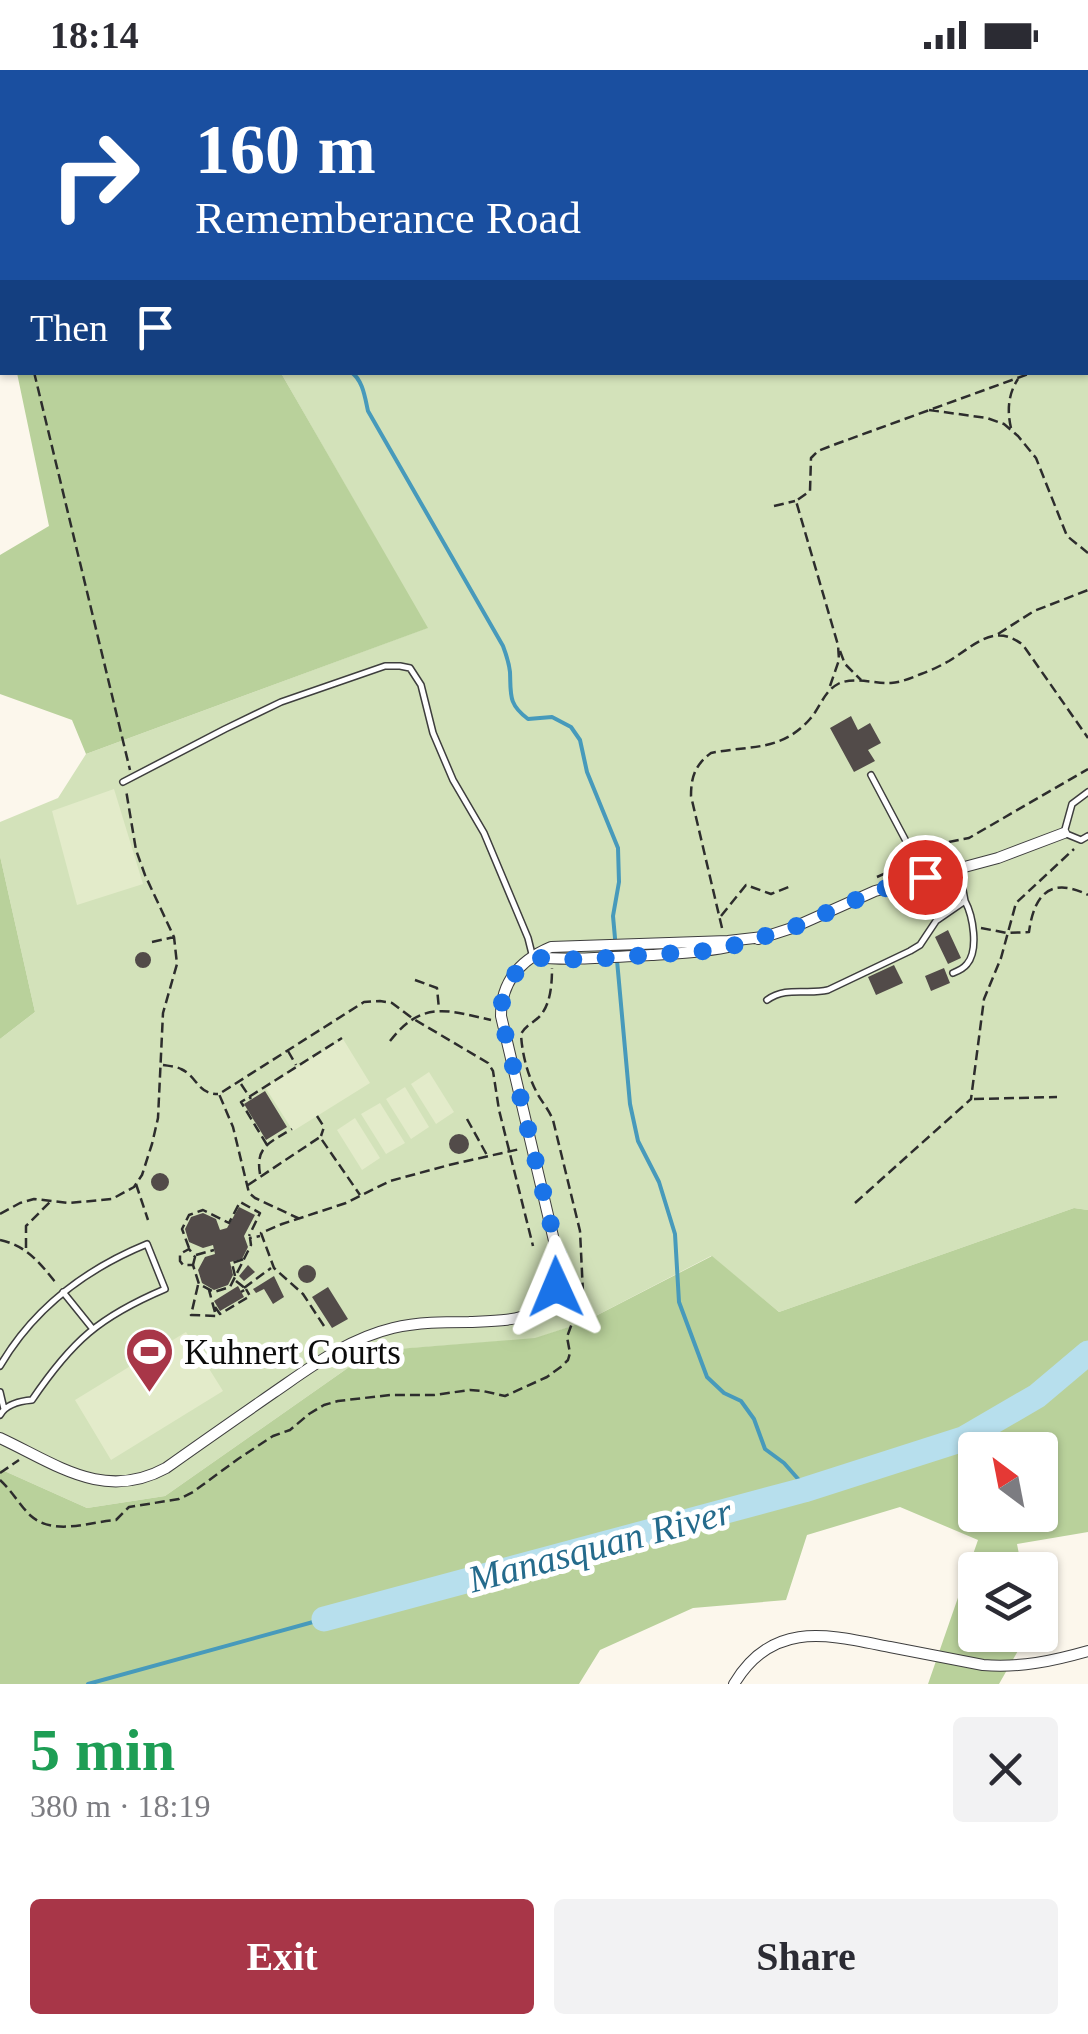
<!DOCTYPE html>
<meta charset="utf-8">
<style>
:root{--surface:#fff;--page:#f2f2f3;--text:#2b2b33;--muted:#7c7c81;--accent:#a83648}
body{margin:0;font-family:"Times New Roman",serif;background:var(--page);color:var(--text);height:100vh;display:flex;flex-direction:column;font-size:38px;white-space:nowrap}
*{box-sizing:border-box;margin:0}
p{font-size:32px;color:var(--muted)}
.icon{flex:none;width:55px;height:55px;fill:none;stroke:currentColor;stroke-width:2;stroke-linecap:round;stroke-linejoin:round}
.map{position:relative;height:1614px;overflow:hidden}
.panel{display:flex;flex-direction:column;background:var(--surface);flex:1}
.panel>*{flex:none}
.hud{position:absolute;left:0px;top:0px;width:1090px;height:305px;box-shadow:0 2px 8px #0004;background:#1a4fa0;color:#fff;overflow:hidden}
.needle{width:65px;rotate:328deg}
.tools{position:absolute;left:958px;top:1362px;display:grid;gap:20px}
.tools a{display:grid;place-items:center;width:100px;height:100px;border-radius:10px;background:var(--surface);box-shadow:0 2px 8px #0004;font-size:50px}
.pin{position:absolute;display:grid;place-items:center;width:85px;height:85px;color:#fff;margin:-42px;border:5px solid #fff;border-radius:50%;box-shadow:0 2px 10px #0007}
.me{position:absolute;width:110px;margin:-55px;rotate:359deg;stroke-linejoin:round;filter:drop-shadow(0 0 8px #0008)}
.turn{display:flex;align-items:center;gap:35px;height:210px;padding:0 30px;font-size:45px}
.turn .icon{width:130px;height:130px;stroke-width:2.5}
.turn b{display:block;font-size:70px;line-height:85px}
.then{display:flex;align-items:center;height:95px;padding:0 30px;background:#0003;gap:20px;font-size:38px}
.round{display:grid;place-items:center;flex:none;width:105px;height:105px;border-radius:10px;background:var(--page)}
.headline{display:flex;align-items:center;justify-content:space-between;height:170px;padding:0 30px}
h1{font-size:60px;font-weight:700;line-height:75px;color:#1e9e55}
.cta{display:flex;gap:20px;margin-top:auto;padding:20px 30px}
.cta a{flex:1;height:115px;border-radius:10px;background:var(--accent);color:#fff;font-size:40px;font-weight:700;line-height:115px;text-align:center}
.cta a+a{background:var(--page);color:var(--text)}
.status{display:flex;justify-content:space-between;align-items:center;height:70px;padding:0 50px;background:var(--surface);direction:ltr}
.status svg{height:28px;fill:currentColor}
.map>svg:first-child{display:block}
</style>
<div class="status"><b>18:14</b><svg viewBox="0 0 49 12"><path d="M0 12V9h3v3zM5 12V6h3v6zM10 12V3h3v9zM15 12V0h3v12zM26 1h20v11H26zM47 4h2v5h-2z"/></svg></div>
<div class="map">
<svg width="1088" height="1614" viewBox="0 0 1088 1614">
<rect width="100%" height="100%" fill="#fcf7ec"/>
<path fill="#d3e2ba" d="M137,0H1088V1140L1074,1138L779,1242L711,1186L584,1252L534,1269L372,1281L165,1426L87,1438L0,1399V969L35,942L0,786V752L58,728L86,684L427,558L281,303L1088,302V2H141Z"/>
<path fill="#b9d19b" fill-rule="evenodd" d="M0,0H137L141,2H2V231L0,219Z
M17,303H281L428,558L86,684L72,650L0,624V485L49,456Z
M0,786L35,942L0,969Z
M1074,1138L1088,1140V1462L1017,1474L1022,1500H975V1565H1027L999,1614H928L978,1470L900,1437L807,1465L786,1530L693,1538L600,1580L579,1614H0V1399L87,1438L165,1426L372,1281L535,1268L584,1252L712,1186L779,1242ZM975,1380H1040V1445H975Z"/>
<path fill="#e3ebca" d="M114,719L143,814L77,835L52,741Z
M343,969L370,1013L293,1061L265,1017Z
M429,1002L454,1042L436,1054L411,1014Z
M405,1017L429,1057L411,1069L386,1029Z
M380,1033L405,1073L386,1084L361,1044Z
M355,1048L380,1088L362,1100L337,1060Z
M186,1262L223,1321L111,1390L75,1330Z"/>
<g fill="none" stroke-linecap="round" stroke-linejoin="round">
<path stroke="#479abb" stroke-width="4" d="M108,0L117,2
M351,302C363,310 365,328 368,341L503,576C506,584 509,593 510,602C511,625 508,634 528,649L552,647L571,657L580,670L587,702L618,778L619,812L613,846L630,1034L638,1071L659,1112L675,1164L679,1232L707,1307L724,1323L741,1331L754,1349L765,1379L784,1393L807,1419
M88,1614L324,1549"/>
<path stroke="#b7dfed" stroke-width="25" d="M324,1549L804,1420L963,1369L1037,1326L1088,1283"/>
</g>
<path fill="#524b49" d="M851,646L858,660L870,653L881,673L868,680L875,691L854,702L830,658Z
M948,860L961,888L948,894L935,867Z
M135 890a8 8 0 1 1 16 0a8 8 0 1 1-16 0Z
M894,895L903,913L876,925L868,907Z
M944,898L950,913L931,921L925,906Z
M265,1021L287,1057L266,1070L244,1034Z
M449 1074a10 10 0 1 1 20 0a10 10 0 1 1-20 0Z
M151 1112a9 9 0 1 1 18 0a9 9 0 1 1-18 0Z
M239,1137L255,1145L244,1166L248,1177L242,1189L230,1192L233,1205L228,1215L214,1220L202,1213L198,1200L205,1187L215,1184L213,1175L203,1178L189,1172L185,1159L191,1147L203,1143L216,1149L220,1160L227,1158Z
M298 1204a9 9 0 1 1 18 0a9 9 0 1 1-18 0Z
M248,1195L255,1202L244,1211L239,1206Z
M274,1206L284,1227L273,1234L264,1219L256,1223L253,1219Z
M238,1216L244,1227L220,1241L214,1231Z
M328,1217L348,1249L332,1258L312,1227Z"/>
<g fill="none" stroke-linecap="round" stroke-linejoin="round">
<defs>
<path id="service" d="M871,705L925,807
M123,712L225,659L281,632L385,596H400L410,598L421,615L433,663L453,710L484,763L528,868L532,884
M1088,722L1072,734L1064,763L1081,770L1088,766
M953,903C958,901 964,898 967,894C979,880 973,846 965,831
M767,930C786,916 807,925 828,920L910,881L920,875L936,851L965,831L959,799
M63,1222L92,1258
M0,1296C34,1238 86,1199 147,1174L165,1219C99,1247 72,1271 32,1330C20,1331 6,1334 0,1345
M0,1322L4,1339"/>
<path id="minor" d="M758,869L792,858L875,821L998,788L1064,763
M533,887C572,891 612,887 651,885C680,883 709,882 737,875
M0,1368C56,1394 104,1432 166,1398C201,1373 237,1348 273,1323C311,1297 347,1269 393,1258C418,1252 444,1252 469,1252C514,1250 555,1252 560,1196L501,946C501,912 520,890 551,877L728,871L763,867
M734,1614C773,1549 829,1565 890,1577C921,1583 952,1589 983,1595C1020,1598 1053,1591 1088,1581"/>
</defs>
<use href="#service" stroke="#3e3e3e" stroke-width="8"/>
<use href="#minor" stroke="#3e3e3e" stroke-width="12"/>
<path stroke="#2d2d2d" stroke-width="2.5" stroke-dasharray="10 5" stroke-linecap="butt" d="M0,164L2,173
M34,302L130,700
M929,340L987,348L1004,354L1018,366L1036,388L1067,466L1088,483
M1011,358C1007,341 1008,324 1018,309
M774,436L795,431
M998,564L1034,541L1088,520
M840,581L845,594L861,610
M830,616L839,590L838,575L796,431L810,421L811,388L818,381L836,374L1034,302
M922,785L944,773L969,768L1088,699
M877,807L906,794
M721,846L746,815L771,824L791,816
M722,858L691,726C691,707 695,695 711,683C750,675 781,682 810,649C820,638 824,621 838,614C854,606 875,614 891,613C902,612 911,608 921,604C930,601 940,596 949,591C974,576 994,552 1023,575L1088,668
M981,858L1007,863L1029,862C1034,825 1050,806 1088,825
M152,872L174,867
M415,910L437,918L439,939
M390,971C422,930 447,940 491,950
M288,981L296,995
M163,995C169,996 175,996 181,999C198,1007 197,1024 218,1024
M241,1014L251,1029
M974,1029L1057,1027
M317,1046L324,1057L321,1066
M467,1049L488,1087
M267,1075L241,1032L342,968
M260,1104C255,1076 271,1072 292,1059
M136,1114L148,1150
M248,1115L320,1067L360,1125
M855,1133L971,1029L984,929L1001,888L1016,833L1074,779
M0,1144L20,1133L34,1129L69,1133L112,1129L134,1117L142,1105L152,1074L158,1048L163,943L177,894L174,867L145,805L136,780L126,720
M300,1149L255,1128L249,1123L233,1057L219,1024L364,932L380,931L392,933L412,948L488,993L493,1001L499,1040L533,1176
M0,1170C27,1176 39,1192 56,1213
M26,1178V1156L51,1131
M189,1178L182,1159L189,1145L203,1140L229,1153L240,1132L260,1143L249,1166
M196,1185L214,1180
M193,1195L195,1187L189,1179L180,1184V1191L183,1195H193L199,1214L214,1222L230,1217L251,1175L250,1168L260,1166
M235,1206L232,1193L244,1189
M236,1211L246,1219L241,1222
M198,1215L191,1245L216,1246L209,1220
M244,1218L271,1198
M215,1237L220,1244L250,1226L246,1219
M324,1256L303,1224L274,1198L261,1163L282,1154L346,1133L390,1111L449,1095L520,1079
M0,1403L19,1390
M0,1410C12,1421 21,1437 31,1446C54,1466 89,1452 116,1450L129,1437L179,1429L193,1422L238,1389L273,1366L290,1360L309,1344L324,1335L338,1331L390,1325H434L470,1320L483,1321L505,1326L547,1307L562,1296L568,1290L570,1283L567,1267L583,1223L580,1161L553,1050C548,1038 541,1031 536,1021C527,1003 522,983 521,964C526,955 533,953 539,947C551,935 552,913 552,898"/>
<use href="#service" stroke="#fff" stroke-width="5"/>
<use href="#minor" stroke="#fff" stroke-width="10"/>
</g>
<g fill="none" stroke-linecap="round" stroke-linejoin="round">
<path stroke="#1a73e8" stroke-width="18" stroke-dasharray="0 32.4" d="M556,1217L560,1196L556,1176L501,946C501,918 512,904 533,887L556,890L606,888L705,881L732,876L792,858L876,821L925,807"/>
</g>
<defs>
<symbol id="stadium-pin" viewBox="-11 -11 22 30"><path d="M0 17L-7.5 6A9.5 9.5 0 1 1 7.5 6Z" fill="#a83648" stroke="#fff"/><path d="M0-5a6.5 5 0 1 0 0 10a6.5 5 0 1 0 0-10ZM-3.5-1.8h7v3.6h-7Z" fill="#fff"/></symbol>
</defs>
<g fill-rule="evenodd">
<use href="#stadium-pin" x="122" y="1254" width="55" height="75"/>
</g>
<g text-anchor="middle" dominant-baseline="central" stroke-width="10" stroke-linejoin="round" paint-order="stroke">
<g font-size="35" fill="#0b0b0b" stroke="#fff" text-anchor="start">
<text x="184" y="1282">Kuhnert Courts</text>
</g>
<g font-size="38" font-style="italic" fill="#256b8c" stroke="#fff">
<text transform="translate(600 1475) rotate(-15)">Manasquan River</text>
</g>
</g>
</svg>
<div class="tools">
<a><svg class="needle" viewBox="-14 -14 28 28"><path d="M0-13l5 13h-10z" fill="#e53935"/><path d="M0 13l5-13h-10z" fill="#7c7c81"/></svg></a>
<a><svg class="icon" aria-label="layers" viewBox="0 0 24 24"><path d="M12 4l9 5-9 5-9-5zM3 14l9 5 9-5"/></svg></a>
</div>
<div class="pin" style="left:925px;top:807px;background:#d93025"><svg class="icon" aria-label="arrive" viewBox="0 0 24 24"><path d="M6 21V4h12l-3 4 3 4H6"/></svg></div>
<svg class="me" style="left:556px;top:1217px" viewBox="-20 -20 40 40"><path d="M0-17L14 15 0 8-14 15z" fill="#1a73e8" stroke="#fff" stroke-width="4"/></svg>
<div class="hud">
<div class="turn"><svg class="icon" aria-label="right" viewBox="0 0 24 24"><path d="M7 20v-9h11M14 6l5 5-5 5"/></svg><div><b>160 m</b>Rememberance Road</div></div>
<div class="then">Then<svg class="icon" aria-label="arrive" viewBox="0 0 24 24"><path d="M6 21V4h12l-3 4 3 4H6"/></svg></div>
</div>
</div>
<section class="panel">
<div class="headline"><div><h1>5 min</h1><p>380 m · 18:19</p></div><a class="round"><svg class="icon" aria-label="close" viewBox="0 0 24 24"><path d="M6 6l12 12M18 6L6 18"/></svg></a></div>
<div class="cta"><a>Exit</a><a>Share</a></div>
</section>
